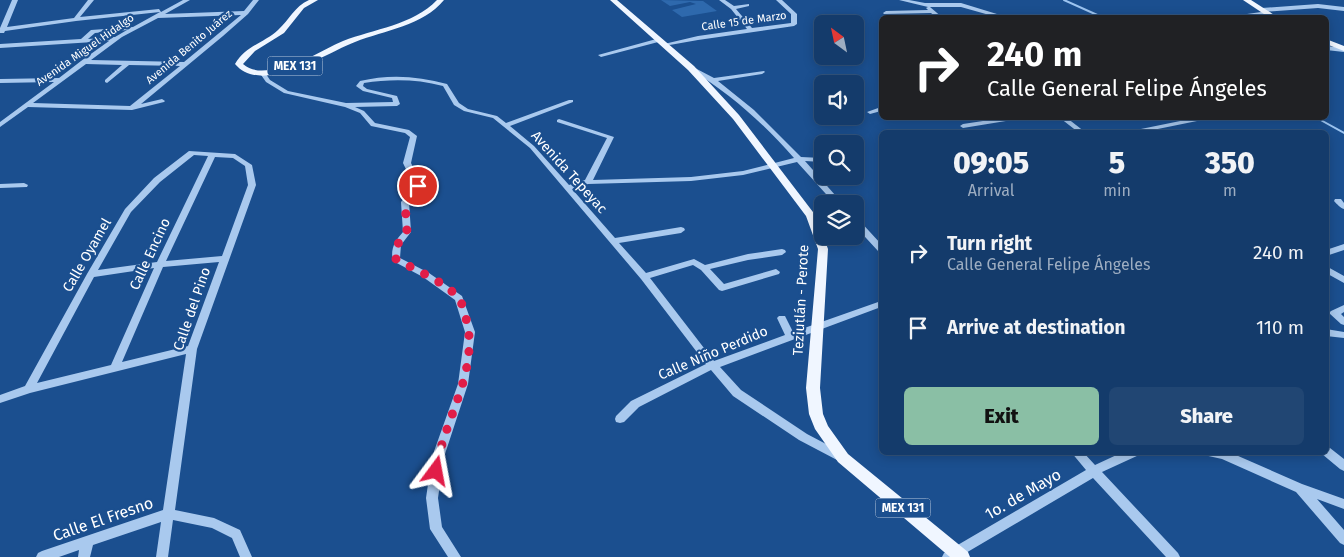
<!DOCTYPE html>
<meta charset="utf-8">
<style>
:root{--surface:#143b6b;--page:#214673;--text:#f1f3f6;--muted:#9dadc1;--line:#33557e;--accent:#8abfa5}
body{margin:0;font-family:"Fira Sans",sans-serif;background:var(--page);color:var(--text);height:100vh;display:flex;flex-direction:column;font-size:19px;white-space:nowrap}
*{box-sizing:border-box;margin:0}
p{font-size:16px;color:var(--muted)}
.icon{flex:none;width:28px;height:28px;fill:none;stroke:currentColor;stroke-width:2;stroke-linecap:round;stroke-linejoin:round}
.map{position:relative;flex:1;overflow:hidden}
.side{position:absolute;left:879px;top:130px;width:450px;height:325px;display:flex;flex-direction:column;background:var(--surface);border-radius:8px;box-shadow:0 2px 12px #0003,0 0 0 1px var(--line)}
.side>*{flex:none}
.banner{position:absolute;left:879px;top:15px;width:450px;height:105px;border-radius:8px;box-shadow:0 2px 12px #0003,0 0 0 1px var(--line);background:#202124;color:#fff;overflow:hidden}
.needle{width:32px;rotate:327deg}
.fabs{position:absolute;left:814px;top:15px;display:grid;gap:10px}
.fabs a{display:grid;place-items:center;width:50px;height:50px;border-radius:8px;background:var(--surface);box-shadow:0 2px 12px #0003,0 0 0 1px var(--line);font-size:25px}
.pin{position:absolute;display:grid;place-items:center;width:42px;height:42px;color:#fff;margin:-21px;border:2px solid #fff;border-radius:50%;box-shadow:0 1px 5px #0007}
.me{position:absolute;width:55px;margin:-28px;rotate:13deg;stroke-linejoin:round;filter:drop-shadow(0 0 4px #0008)}
.turn{display:flex;align-items:center;gap:18px;height:105px;padding:0 25px;font-size:22px}
.turn .icon{width:65px;height:65px;stroke-width:2.5}
.turn b{display:block;font-size:35px;line-height:42px}
.eta{display:flex;justify-content:space-evenly;align-items:center;height:85px;text-align:center}
.eta b{font-size:30px;font-weight:800;line-height:35px}
.button{display:flex;gap:10px;margin-top:auto;padding:10px 25px}
.button a{flex:1;height:58px;border-radius:8px;background:var(--accent);color:#111;font-size:20px;font-weight:800;line-height:58px;text-align:center}
.button a+a{background:var(--page);color:var(--text)}
ul{padding:0;list-style:none}
li{display:flex;align-items:center;gap:15px;height:75px;padding:0 25px}
li div{flex:1}
li b{display:block;font-size:19px}
li em{font-style:normal}
.map>svg:first-child{display:block}
</style>
<div class="map">
<svg width="1344" height="557" viewBox="0 0 1344 557">
<rect width="100%" height="100%" fill="#1b4f8f"/>
<path fill="#2e69ad" d="M661,0L703,1L717,11L682,17L672,10L696,4L690,2L670,6Z"/>
<g fill="none" stroke-linecap="round" stroke-linejoin="round">
<path stroke="#9cc4f0" stroke-width="2" d="M1064,0L1104,18
M1317,118L1344,133"/>
<path fill="#a9c9ee" fill-rule="evenodd" d="M12,0H18L7,27L74,18L88,0H94L80,17L159,9L161,12L183,0H190L165,14L244,11L253,0H259L248,14L223,36L141,104L162,99L165,101L164,102L132,110L28,107L0,127V122L54,82L0,83V79L59,78L81,61L109,41L0,48V44L81,39L91,30L133,27L160,12L76,21L5,31L4,33H0V28ZM241,15L184,62L91,60L122,37L158,18ZM127,30L115,37L88,39L95,33ZM86,64L122,65L105,80V82L107,83L129,65L180,66L130,106L33,103Z
M719,0H725L734,6L749,4V6L736,9L752,28L791,23V14L776,0H782L797,14V24L794,26L698,40L664,46V44L698,36L747,29L731,9Z
M899,0H909L925,3H961L1010,18H1000L961,7H930L943,18H937L931,13L884,14L883,13L886,11L928,10L926,8L928,7Z
M1318,4L1344,7V11L1318,8L1262,12L1259,10L1262,8Z
M1268,11L1271,13L1270,14L1241,18H1219Z
M660,38L663,40L662,41L601,57L598,55Z
M1326,46L1344,48V52L1326,50Z
M689,67H693L714,78L764,71L765,72L762,74L718,81L754,110L801,157L822,158V162L805,161L843,204H835L797,162L743,175L691,181L588,184L572,189L615,238L681,227L684,228L685,230L681,233L619,243L646,273L694,259L705,265L748,254L782,249L785,250L786,252L782,255L748,260L710,269L724,284L776,269L780,272L779,274L722,291L719,290L701,270L693,265L650,278L714,361L785,335L777,318L779,316H785L793,332L881,301V307L720,367L741,390L807,434L845,454L847,457L845,460L841,462L837,460L799,440L733,396L711,370L639,407L624,422L620,423L616,422L615,419L616,416L631,401L706,364L641,279L530,148L493,118L464,111L454,105L443,86C417,79 390,79 364,83L363,86L367,89L397,96L400,104L397,106L355,107L364,111L375,123L409,130L417,136L411,163L422,186L409,202L411,232L401,245L400,258L429,273L462,296L475,332L468,384L444,457L438,498L442,527L461,557H448L430,529L426,498L432,457L458,384L465,332L455,300L423,277L393,261C390,249 395,241 403,232L401,202L414,186L403,163L410,137L405,133L371,126L360,113L345,107L284,93L266,82L259,72L264,71L270,80L288,91L346,103L393,102L392,98L363,91L356,86L360,81C389,74 418,76 447,84L459,103L468,109L497,116L506,123L569,100H573V102L510,126L534,146L569,185L585,180L607,138L557,122V120L559,119L614,137L593,180L691,177L743,171L794,158C763,123 730,93 689,69Z
M881,107V111L870,114L867,112Z
M1003,118H1015L1012,120L963,128L960,126L963,124Z
M1060,118H1067L1085,132H1078Z
M1195,118H1199L1200,119L1197,121L1143,132H1133L1136,130Z
M189,151L235,154L252,165L256,185L197,349L175,510L214,518L240,530L252,557H240L232,538L212,528L173,520L168,557H156L161,522L93,545L90,557H78L79,550L59,557H36L38,553L42,551L163,510L186,354L30,393L0,403V395L25,386L87,274L125,209L154,178ZM194,155L208,156L157,262L98,270L131,212L160,182ZM215,157L233,158L245,166L248,185L222,256L166,261ZM219,262L188,346L122,362L163,267ZM154,268L111,365L37,383L94,277Z
M24,183L28,185L27,187L0,188V184Z
M1335,199H1341L1344,203V209C1340,208 1337,204 1334,201Z
M855,218L858,219L881,244V252L878,251L855,226Z
M1344,244V250L1326,256V250Z
M1326,266L1344,276V283L1326,273Z
M1344,305V312L1341,314L1344,317V325L1341,324L1329,313L1331,311Z
M1326,329L1344,332V338L1326,336Z
M1326,446L1330,448L1344,459V471L1340,469L1322,454L1321,452H1326Z
M1071,452H1083L1095,465L1123,452H1140L1139,455L1102,472L1178,553L1180,557H1166L1093,478L959,557H942L944,553L1086,470Z
M1203,452H1229L1302,484L1344,499V509L1317,499L1344,530V545L1340,543L1296,492L1222,459L1204,455Z"/>
<path fill="#f0f6ff" fill-rule="evenodd" d="M309,0H318L304,8L284,33L255,51L243,64C253,73 267,71 279,68C302,64 322,50 343,41C374,29 413,25 437,0H444C423,26 385,30 355,42C326,53 262,96 235,64C245,46 264,43 278,30C290,19 294,7 309,0Z
M610,0H617L694,66L739,115L816,216L828,249L820,388L823,414L828,426L848,454L968,552L970,557H950L838,462L815,429L809,414L806,388L818,249L806,216L733,119L688,70Z
M1243,0H1251L1279,18H1270Z
M1326,39L1344,46V51L1326,44Z"/>
</g>
<g fill="none" stroke-linecap="round" stroke-linejoin="round">
<path stroke="#e11d48" stroke-width="9" stroke-dasharray="0 16.2" d="M418,186L405,202L407,232L397,245L396,259C415,270 443,281 458,297C462,301 463,310 465,315C482,369 443,419 436,471"/>
</g>
<g text-anchor="middle" dominant-baseline="central" stroke-width="4.5" stroke-linejoin="round" paint-order="stroke">
<g font-size="11" fill="#fff" stroke="#1b4f8f">
<text transform="translate(744 21) rotate(-8)">Calle 15 de Marzo</text>
<text transform="translate(189 47) rotate(-40)">Avenida Benito Juárez</text>
<text transform="translate(85 50) rotate(-35)">Avenida Miguel Hidalgo</text>
</g>
<g fill="#1b4f8f" stroke="#bbcadd" stroke-width="1">
<rect x="267.5" y="56.5" width="55" height="19" rx="4"/>
<rect x="875.5" y="498.5" width="55" height="19" rx="4"/>
</g>
<g font-size="12" font-weight="bold" fill="#fff">
<text x="295" y="66">MEX 131</text>
<text x="903" y="508">MEX 131</text>
</g>
<g font-size="14" fill="#fff" stroke="#1b4f8f">
<text transform="translate(569 172) rotate(48)">Avenida Tepeyac</text>
<text transform="translate(150 254) rotate(-65)">Calle Encino</text>
<text transform="translate(87 255) rotate(-60)">Calle Oyamel</text>
<text transform="translate(801 300) rotate(-87)">Teziutlán - Perote</text>
<text transform="translate(192 309) rotate(-71)">Calle del Pino</text>
<text transform="translate(713 353) rotate(-23)">Calle Niño Perdido</text>
</g>
<g font-size="16" fill="#fff" stroke="#1b4f8f">
<text transform="translate(1023 494) rotate(-30)">1o. de Mayo</text>
<text transform="translate(103 519) rotate(-19)">Calle El Fresno</text>
</g>
</g>
</svg>
<div class="fabs">
<a><svg class="needle" viewBox="-14 -14 28 28"><path d="M0-13l5 13h-10z" fill="#e53935"/><path d="M0 13l5-13h-10z" fill="#9dadc1"/></svg></a>
<a><svg class="icon" aria-label="sound" viewBox="0 0 24 24"><path d="M4 9h4l5-4v14l-5-4H4zM17 9q2 3 0 6"/></svg></a>
<a><svg class="icon" aria-label="search" viewBox="0 0 24 24"><circle cx="10" cy="10" r="6"/><path d="M15 15l6 6"/></svg></a>
<a><svg class="icon" aria-label="layers" viewBox="0 0 24 24"><path d="M12 4l9 5-9 5-9-5zM3 14l9 5 9-5"/></svg></a>
</div>
<div class="pin" style="left:418px;top:186px;background:#d93025"><svg class="icon" aria-label="arrive" viewBox="0 0 24 24"><path d="M6 21V4h12l-3 4 3 4H6"/></svg></div>
<svg class="me" style="left:436px;top:471px" viewBox="-20 -20 40 40"><path d="M0-17L14 15 0 8-14 15z" fill="#e11d48" stroke="#fff" stroke-width="4"/></svg>
<div class="banner">
<div class="turn"><svg class="icon" aria-label="right" viewBox="0 0 24 24"><path d="M7 20v-9h11M14 6l5 5-5 5"/></svg><div><b>240 m</b>Calle General Felipe Ángeles</div></div>
</div>
<section class="side">
<div class="eta">
<div><b>09:05</b><p>Arrival</p></div>
<div><b>5</b><p>min</p></div>
<div><b>350</b><p>m</p></div>
</div>
<ul>
<li><svg class="icon" aria-label="right" viewBox="0 0 24 24"><path d="M7 20v-9h11M14 6l5 5-5 5"/></svg><div><b>Turn right</b><p>Calle General Felipe Ángeles</p></div><em>240 m</em></li>
<li><svg class="icon" aria-label="arrive" viewBox="0 0 24 24"><path d="M6 21V4h12l-3 4 3 4H6"/></svg><div><b>Arrive at destination</b></div><em>110 m</em></li>
</ul>
<div class="button"><a>Exit</a><a>Share</a></div>
</section>
</div>
